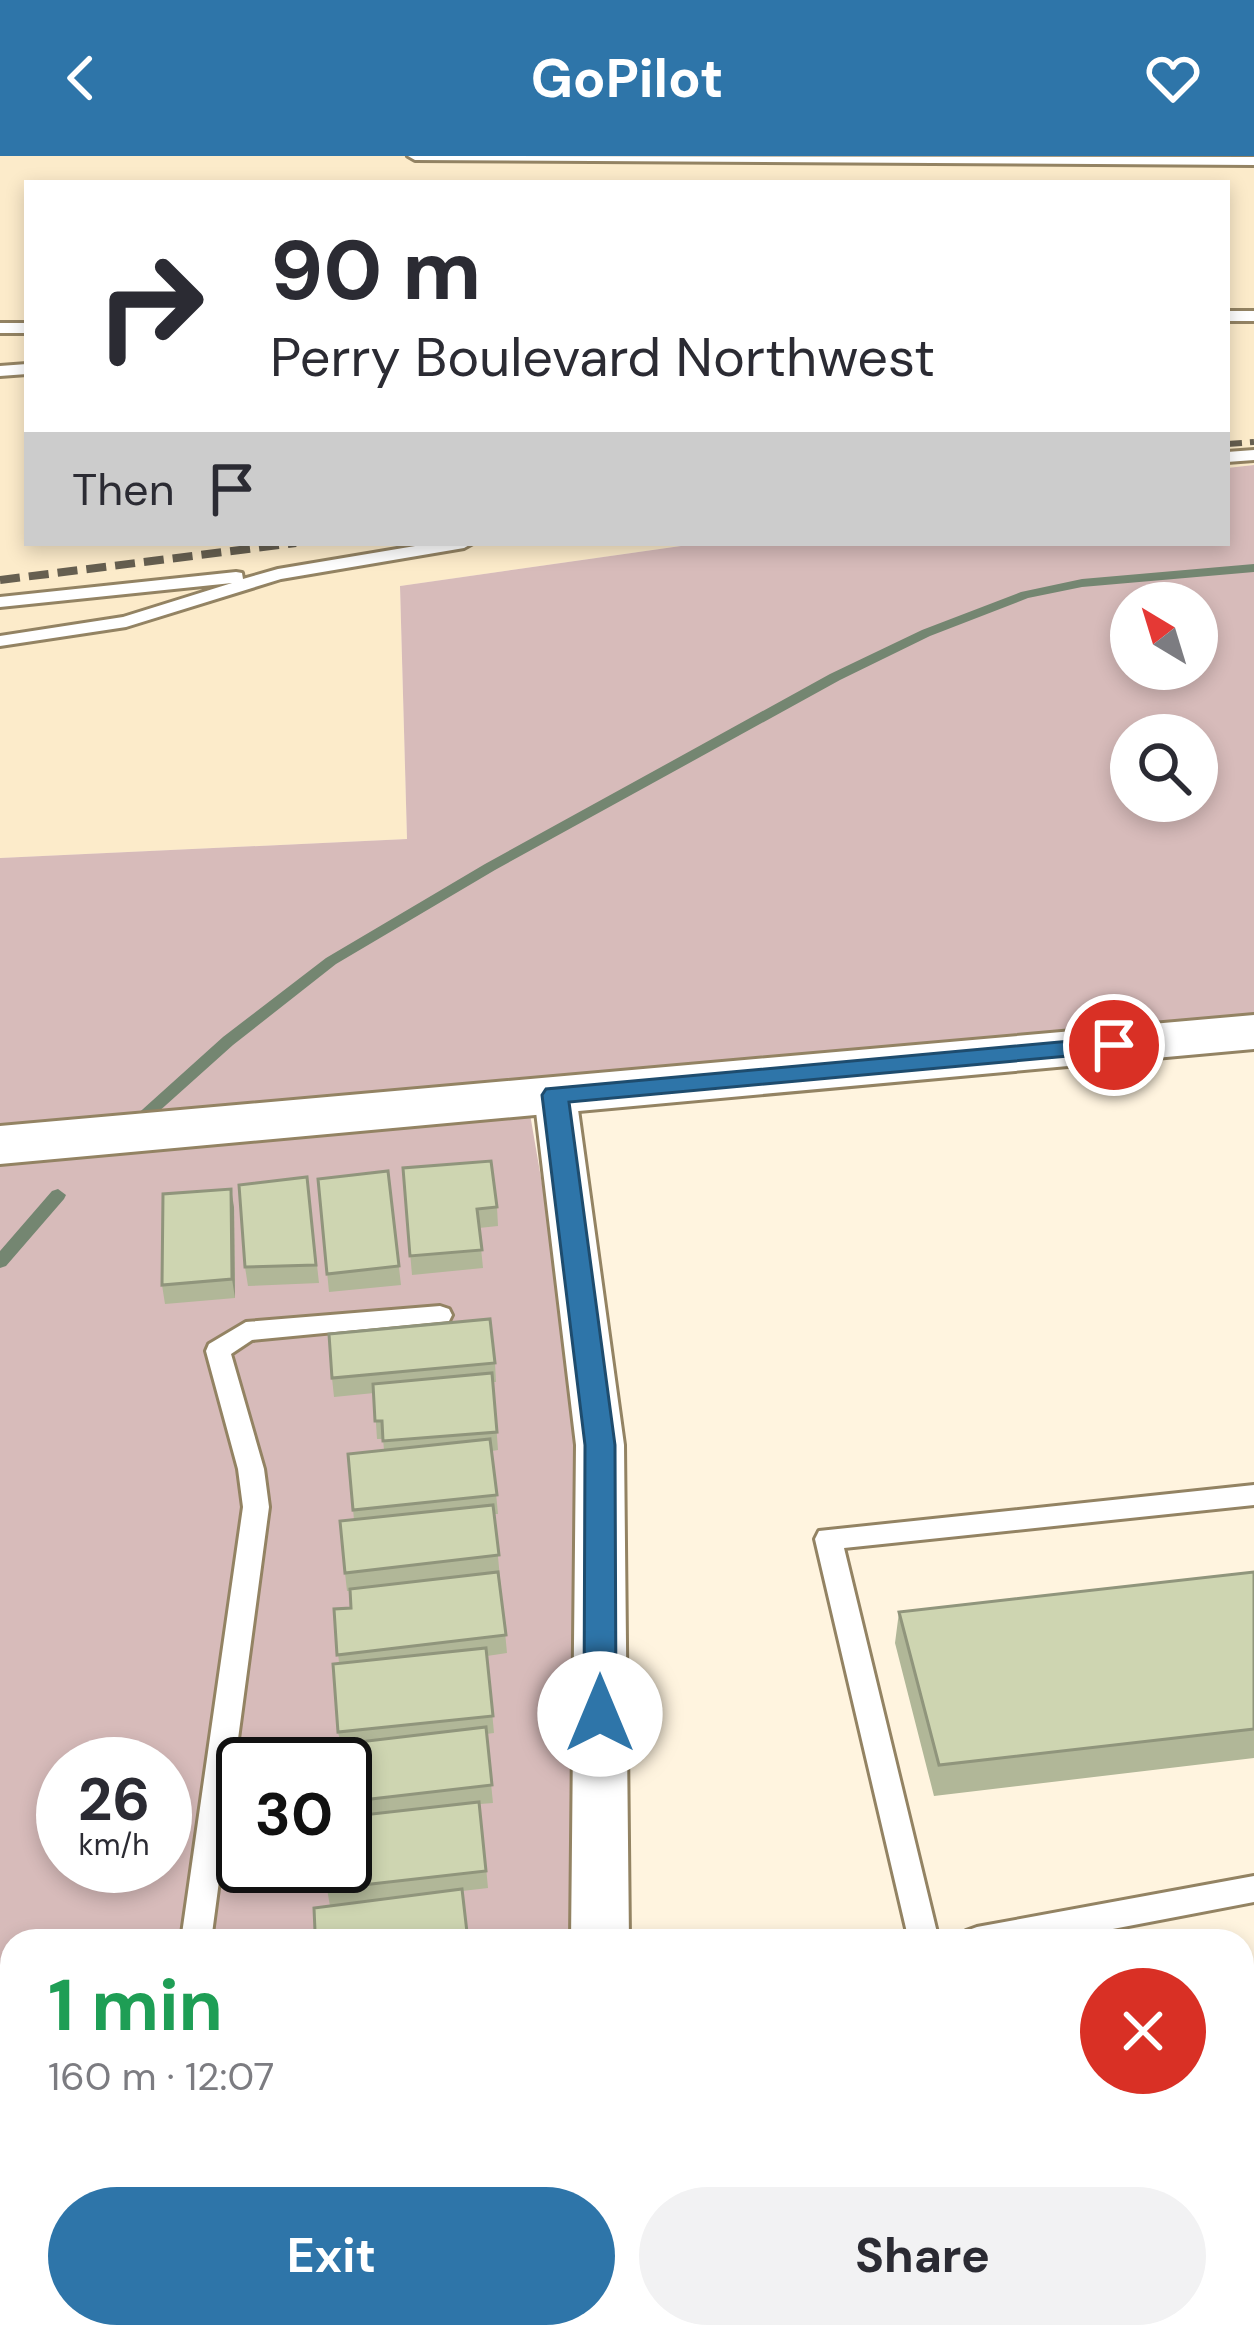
<!DOCTYPE html>
<meta charset="utf-8">
<style>
:root{--surface:#fff;--page:#f2f2f3;--text:#2b2b33;--muted:#7c7c81;--accent:#2e75a9}
body{margin:0;font-family:"DM Sans",sans-serif;background:var(--page);color:var(--text);height:100vh;display:flex;flex-direction:column;font-size:45px;white-space:nowrap}
*{box-sizing:border-box;margin:0}
p{font-size:39px;color:var(--muted)}
.icon{flex:none;width:66px;height:66px;fill:none;stroke:currentColor;stroke-width:2;stroke-linecap:round;stroke-linejoin:round}
.map{position:relative;flex:1;overflow:hidden}
.sheet{position:absolute;left:0px;top:1773px;width:1254px;height:420px;display:flex;flex-direction:column;background:var(--surface);border-radius:36px 36px 0 0;box-shadow:0 6px 18px #0003}
.sheet>*{flex:none}
.top-card{position:absolute;left:24px;top:24px;width:1206px;height:366px;border-radius:0px;box-shadow:0 6px 18px #0003;background:#fff;color:var(--text);overflow:hidden}
.needle{width:78px;rotate:322deg}
.controls{position:absolute;left:1110px;top:426px;display:grid;gap:24px}
.controls a{display:grid;place-items:center;width:108px;height:108px;border-radius:50%;background:var(--surface);box-shadow:0 6px 18px #0003;font-size:60px}
.speed{position:absolute;left:36px;top:1581px;display:flex;gap:24px;font-size:60px;font-weight:700;text-align:center}
.speed>*{display:grid;place-content:center;width:156px;height:156px;border-radius:50%;background:var(--surface);box-shadow:0 6px 18px #0003;line-height:1}
.speed small{font-size:30px;font-weight:400}
.speed .limit{border:6px solid #111;border-radius:18px;background:#fff;color:#111}
.pin{position:absolute;display:grid;place-items:center;width:102px;height:102px;color:#fff;margin:-51px;border:6px solid #fff;border-radius:50%;box-shadow:0 3px 12px #0007}
.me{position:absolute;width:132px;margin:-66px;rotate:0deg;stroke-linejoin:round;filter:drop-shadow(0 0 9px #0008)}
.turn{display:flex;align-items:center;gap:42px;height:252px;padding:0 48px;font-size:54px}
.turn .icon{width:156px;height:156px;stroke-width:2.5}
.turn b{display:block;font-size:84px;line-height:102px}
.then{display:flex;align-items:center;height:114px;padding:0 48px;background:#0003;gap:24px;font-size:45px}
.round{display:grid;place-items:center;flex:none;width:126px;height:126px;border-radius:63px;background:var(--page)}
.summary{display:flex;align-items:center;justify-content:space-between;height:204px;padding:0 48px}
h1{font-size:72px;font-weight:700;line-height:90px;color:#1e9e55}
.action{display:flex;gap:24px;margin-top:auto;padding:24px 48px}
.action a{flex:1;height:138px;border-radius:72px;background:var(--accent);color:#fff;font-size:48px;font-weight:700;line-height:138px;text-align:center}
.action a+a{background:var(--page);color:var(--text)}
header{display:flex;justify-content:space-between;align-items:center;height:156px;padding:0 48px;background:var(--accent);color:#fff;font-size:54px;font-weight:700}
.map>svg:first-child{display:block}
</style>
<header><svg class="icon" aria-label="back" viewBox="0 0 24 24"><path d="M15 5l-7 7 7 7"/></svg>GoPilot<svg class="icon" aria-label="heart" viewBox="0 0 24 24"><path d="M12 20l-8-8c-3-5 5-10 8-4 3-6 11-1 8 4z"/></svg></header>
<div class="map">
<svg width="1254" height="2193" viewBox="0 0 1254 2193">
<rect width="100%" height="100%" fill="#fff4df"/>
<path fill="#fcebca" d="M0,0H1254V309L1227,312V27H27V387H702L400,430L407,683L0,702Z"/>
<path fill="#d7bbba" fill-rule="evenodd" d="M1254,309V882L530,958L605,1394L582,1785H12V2181H559V2193H0V702L407,683L400,430L702,387H1227V312ZM1131,447H1197V513H1131ZM1131,579H1197V645H1131ZM63,1608H165V1710H63ZM243,1608H345V1710H243Z"/>
<g fill="none" stroke-linecap="round" stroke-linejoin="round">
<path fill="#748671" fill-rule="evenodd" d="M1254,408V416L1082,431L1028,442L930,480L840,524L495,714L336,808L233,889L137,975L131,976L123,971L223,881L326,802L485,708L830,518L922,474L1021,436L1082,423Z
M58,1033L66,1039L64,1043L6,1110L0,1112V1095L52,1035Z"/>
<defs>
<path id="service" d="M408,0L1254,1V9L415,4Z
M1227,155H1254V165H1227Z
M0,167H27V177H0Z
M27,208V218L0,220V210Z
M1254,294V304L1227,306V296Z
M433,387H473L464,392L281,423L126,471L0,490V480L123,461L232,427L0,451V441L236,416L242,417L243,423L278,413Z
M440,1150L449,1153L452,1159L449,1165L252,1184L231,1198L264,1313L269,1351L211,1785H181L243,1351L238,1313L206,1195L209,1188L246,1166Z
M1254,1329V1349L844,1392L939,1785H909L815,1383L819,1375Z
M1254,1720V1746L1050,1785H962L966,1775L977,1771Z
M1002,2181H1036L1039,2193H1005Z"/>
<path id="minor" d="M555,925L570,929L576,939L624,1289L629,1785H571L576,1289L534,939L540,929Z
M532,2181H596L594,2193H530Z"/>
<path id="tertiary" d="M1254,859V893L0,1008V970Z"/>
</defs>
<use href="#service" stroke="#938363" stroke-width="6"/>
<use href="#minor" stroke="#938363" stroke-width="6"/>
<use href="#tertiary" stroke="#938363" stroke-width="6"/>
<use href="#service" fill="#fff" fill-rule="evenodd"/>
<use href="#minor" fill="#fff" fill-rule="evenodd"/>
<use href="#tertiary" fill="#fff" fill-rule="evenodd"/>
<path stroke="#665f50" stroke-width="6" stroke-dasharray="15 8" stroke-linecap="butt" d="M1227,288L1254,286"/>
<path stroke="#665f50" stroke-width="8" stroke-dasharray="20 9" stroke-linecap="butt" d="M0,424L296,387"/>
</g>
<path fill="#b1b798" d="M403,1012L497,1051L498,1070L479,1072L483,1112L412,1119Z
M388,1015L401,1129L329,1136L318,1023Z
M307,1021L319,1127L248,1130L245,1111Z
M234,1051L235,1142L165,1148L162,1129Z
M495,1207L496,1226H493L498,1294L492,1295L498,1358H494L507,1497L487,1500L494,1577L486,1578L493,1647L480,1648L488,1732L462,1735L315,1775L330,1750L327,1733L345,1710V1608L338,1576L339,1507L334,1453L351,1452L350,1435H347L345,1417L354,1364L348,1298L384,1294L383,1283H377L374,1237L334,1241L332,1222Z
M1254,1416V1602L934,1640L895,1487L899,1456Z
M1254,1868V2160L1242,2162V1869Z
M1070,2181H1107L1071,2186Z"/>
<path fill="#90957c" d="M231,1033L234,1051L235,1142L232,1123Z"/>
<path fill="#ced5b1" stroke="#90957c" stroke-width="3" d="M491,1005L497,1051L477,1053L482,1094L410,1100L403,1012Z
M388,1015L399,1110L327,1118L318,1023Z
M307,1021L316,1109L245,1111L239,1029Z
M231,1033L232,1123L162,1129L163,1038Z
M490,1163L495,1207L332,1222L329,1178Z
M492,1217L497,1276L383,1285L382,1265H375L373,1228Z
M490,1283L497,1339L353,1354L348,1298Z
M493,1349L499,1399L345,1417L340,1365Z
M498,1416L506,1479L337,1499L334,1453L351,1452L350,1433Z
M1254,1416V1573L939,1609L899,1456Z
M486,1492L493,1560L338,1576L333,1508Z
M486,1571L492,1629L345,1646V1608H326L325,1590Z
M479,1646L486,1715L327,1733V1710H345V1661Z
M462,1733L468,1785H307V1775H315L314,1752Z
M1254,1868V2136L1242,2138V1869Z"/>
<path fill="#2e75a9" stroke="#1e4c6e" stroke-width="3" d="M1114,881L1123,883L1127,889L1123,895L569,946L615,1289L616,1558L611,1567L600,1571L589,1567L584,1558L585,1289L542,939L546,933Z"/>
</svg>
<div class="controls">
<a><svg class="needle" viewBox="-14 -14 28 28"><path d="M0-13l5 13h-10z" fill="#e53935"/><path d="M0 13l5-13h-10z" fill="#7c7c81"/></svg></a>
<a><svg class="icon" aria-label="search" viewBox="0 0 24 24"><circle cx="10" cy="10" r="6"/><path d="M15 15l6 6"/></svg></a>
</div>
<div class="speed"><div>26<small>km/h</small></div><div class="limit">30</div></div>
<div class="pin" style="left:1114px;top:889px;background:#d93025"><svg class="icon" aria-label="arrive" viewBox="0 0 24 24"><path d="M6 21V4h12l-3 4 3 4H6"/></svg></div>
<svg class="me" style="left:600px;top:1558px" viewBox="-20 -20 40 40"><circle r="19" fill="#fff"/><path d="M0-13L10 11 0 6-10 11z" fill="#2e75a9"/></svg>
<div class="top-card">
<div class="turn"><svg class="icon" aria-label="right" viewBox="0 0 24 24"><path d="M7 20v-9h11M14 6l5 5-5 5"/></svg><div><b>90 m</b>Perry Boulevard Northwest</div></div>
<div class="then">Then<svg class="icon" aria-label="arrive" viewBox="0 0 24 24"><path d="M6 21V4h12l-3 4 3 4H6"/></svg></div>
</div>
<section class="sheet">
<div class="summary"><div><h1>1 min</h1><p>160 m · 12:07</p></div><a class="round" style="background:#d93025;color:#fff"><svg class="icon" aria-label="close" viewBox="0 0 24 24"><path d="M6 6l12 12M18 6L6 18"/></svg></a></div>
<div class="action"><a>Exit</a><a>Share</a></div>
</section>
</div>
